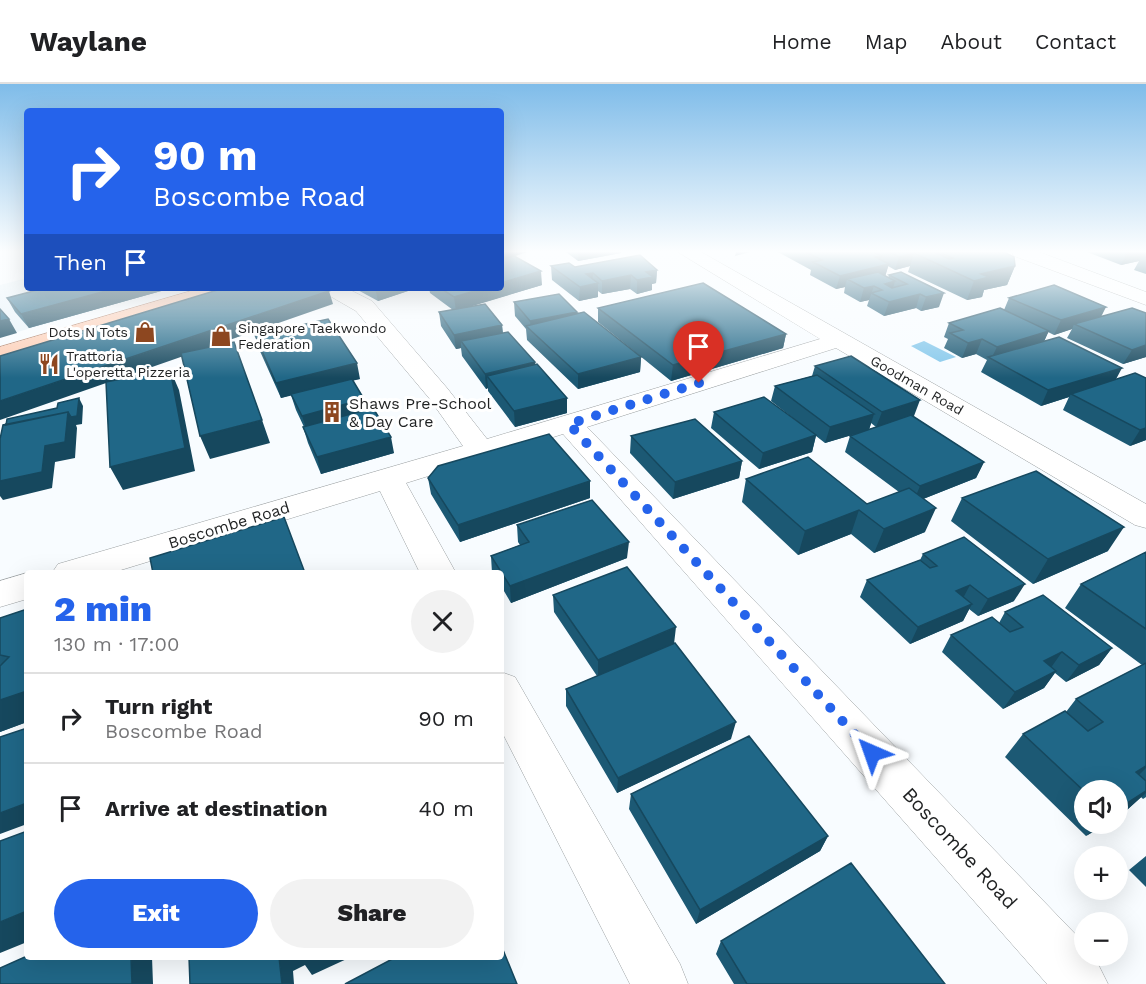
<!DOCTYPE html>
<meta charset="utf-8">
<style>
:root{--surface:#fff;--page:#f2f2f2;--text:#202124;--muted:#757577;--line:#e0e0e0;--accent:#2563eb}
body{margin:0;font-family:"Work Sans",sans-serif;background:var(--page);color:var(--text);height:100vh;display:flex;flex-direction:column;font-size:22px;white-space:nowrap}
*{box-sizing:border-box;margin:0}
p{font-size:20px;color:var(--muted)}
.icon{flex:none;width:33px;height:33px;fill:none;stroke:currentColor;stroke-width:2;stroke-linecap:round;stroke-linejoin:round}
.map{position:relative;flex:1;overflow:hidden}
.drawer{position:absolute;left:24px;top:486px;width:480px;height:390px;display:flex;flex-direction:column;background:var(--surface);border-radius:6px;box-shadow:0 6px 24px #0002}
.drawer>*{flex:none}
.hud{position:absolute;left:24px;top:24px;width:480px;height:183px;border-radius:6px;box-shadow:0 6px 24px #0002;background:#2563eb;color:#fff;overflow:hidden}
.tools{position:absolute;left:1074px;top:696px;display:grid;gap:12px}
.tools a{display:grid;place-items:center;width:54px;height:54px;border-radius:50%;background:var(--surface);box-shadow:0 6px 24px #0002;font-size:30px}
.pin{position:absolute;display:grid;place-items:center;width:51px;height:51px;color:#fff;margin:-62px -26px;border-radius:50% 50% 50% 0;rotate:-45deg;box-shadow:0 0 6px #0007}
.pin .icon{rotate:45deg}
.me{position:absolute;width:66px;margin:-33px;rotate:317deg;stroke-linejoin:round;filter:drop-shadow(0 0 4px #0008)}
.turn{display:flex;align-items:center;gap:21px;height:126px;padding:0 30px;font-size:27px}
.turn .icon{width:78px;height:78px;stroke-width:2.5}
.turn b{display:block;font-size:42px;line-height:51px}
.then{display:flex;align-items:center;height:57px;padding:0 30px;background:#0003;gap:12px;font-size:22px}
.round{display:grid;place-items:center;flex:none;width:63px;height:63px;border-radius:32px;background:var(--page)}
.headline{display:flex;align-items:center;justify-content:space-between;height:102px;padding:0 30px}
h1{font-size:36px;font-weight:800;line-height:45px;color:var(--accent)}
.cta{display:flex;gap:12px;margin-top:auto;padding:12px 30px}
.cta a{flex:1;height:69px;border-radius:36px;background:var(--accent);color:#fff;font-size:24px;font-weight:800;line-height:69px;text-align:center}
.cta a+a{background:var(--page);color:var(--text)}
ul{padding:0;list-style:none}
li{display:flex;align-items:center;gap:18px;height:90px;padding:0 30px;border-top:2px solid var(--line)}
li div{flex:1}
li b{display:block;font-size:22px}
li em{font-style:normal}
header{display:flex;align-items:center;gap:36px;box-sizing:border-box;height:84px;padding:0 30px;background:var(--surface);border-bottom:2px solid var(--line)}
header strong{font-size:28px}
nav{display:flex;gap:33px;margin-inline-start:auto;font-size:21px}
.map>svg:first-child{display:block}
</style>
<header>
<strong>Waylane</strong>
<nav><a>Home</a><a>Map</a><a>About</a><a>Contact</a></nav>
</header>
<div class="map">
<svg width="1146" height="900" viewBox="0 0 1146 900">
<rect width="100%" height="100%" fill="#f8fcff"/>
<path fill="#e6f2f9" d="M27,194V204H171L0,253V201Z"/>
<path fill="#83c7eb" d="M924,257L956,273L940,278L911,262Z"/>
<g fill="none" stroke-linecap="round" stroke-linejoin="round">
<defs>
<path id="minor" d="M678,168H701L1146,420V444L1135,441L836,264L587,343L1083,858L1084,872H1094L1108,900H1047L563,350L406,399L456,489H420L380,407L111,489H52L58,480L463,362L429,314L356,227L323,208L320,204H346L372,217L447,304L487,355L820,255Z
M1012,168H1039L1146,208V221L1014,172Z
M27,489V515L0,523V497Z
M501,588L515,593L680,880L688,900H630L501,646Z"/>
<path id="major" d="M201,204H233L230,208L0,277V263Z"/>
</defs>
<use href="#minor" stroke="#9ba0a2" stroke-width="1"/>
<use href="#major" stroke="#af7b60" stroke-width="1"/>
<use href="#minor" fill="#fff" fill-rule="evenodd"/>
<use href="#major" fill="#fdcdb4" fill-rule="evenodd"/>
</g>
<path fill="#1c5974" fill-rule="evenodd" d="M566,168H621V169L578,177Z
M778,168H1004L1015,182L1007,201L984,206L982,213L967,216L908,188L910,182L895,186L888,182L885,192L888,194L889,191L901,188L939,223L921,227L916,224L884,232L867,222L869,216L860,218L844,209L845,203L836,205L810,191L811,186Z
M1087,168H1146V190L1134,186L1139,177L1121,181Z
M514,172L542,201L471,222L502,241L503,249L535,280L567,314V329L515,343L488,307V304L486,305L462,272L461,264L456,265L441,242L439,228L453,226L430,209L429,204H501Z
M551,182L657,186L656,199L652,200V206L637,210L630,205L602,210L598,207V213L579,217L552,196Z
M45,204H172L29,244L15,228L7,214Z
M354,204H417L378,217Z
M1009,214L1101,232L1146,229V273L1123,280L1067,254L1072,245L1054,251L1048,248L1044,258L1116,295L1146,356L1130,362L1063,326L1069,313L1041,322L981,288L987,276L976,270L962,274L944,264L948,255L944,253L949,239L1004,226Z
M514,218L577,230L641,273L640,288L578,305L527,256L526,245L515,232Z
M598,224L786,250L783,264L671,297L598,238Z
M255,251L360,295L352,296L364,315L367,326L394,369L321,390L308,359L303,343H304L296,326L291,311L281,314L259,265Z
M815,282L914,332H913L984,378L976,394L923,415L925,448L874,469L851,450L798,471L742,418L746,395L867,420L899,408L845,368L850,352L858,349L825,359L816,352L812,368L759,385L711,344L714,328L798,338L771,317L775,302L812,292ZM871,339L876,343L869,345Z
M631,352L742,377L739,394L673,415L630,369Z
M428,394L590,397V414L460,458L431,410Z
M962,414L1108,467L1033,500L951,437Z
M517,441L627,474L511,519L501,502V489H492L491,472L520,461L518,458Z
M1146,468V713L1143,715L1141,713L1128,725L1118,732V706H1084V740H1106L1086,752L1005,673L1023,650L1066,628L1076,615L1142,581L1065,524L1081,500Z
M923,470L1014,517L978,532L969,525L963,537L910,560L860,513L867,496L920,476Z
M553,511L674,560L731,655L617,709L566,622V605L597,592L554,528Z
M27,525V638L0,648V534Z
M1005,528L1112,564L1099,581L1066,598L1055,589L1044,604L1003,625L942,568L951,551L999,539Z
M631,710L828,752L820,767L696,840L629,725Z
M1146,772V803L1129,786Z
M721,857L945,900H734L716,870Z"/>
<path fill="#16485e" d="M501,168H527L501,177Z
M578,168H621V169L578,177Z
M736,168H750L735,172Z
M1127,168H1146V174L1141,173L1139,177L1121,181Z
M914,169L910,182L895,186L899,173Z
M882,172L879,182L889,180L885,193L847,195L845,203L836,205L840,192L875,173Z
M1015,182L1007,201L984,206L982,213L967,216L974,197L981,190Z
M657,186L656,199L652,200V206L637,210V196L646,188Z
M541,187L542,201L456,227L454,213L485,204H501V199Z
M593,189L592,200L598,199V213L579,217L580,203L586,190Z
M631,191L630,205L602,210V197Z
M895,197L891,211L885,200Z
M874,202L869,216L860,218L864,204Z
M117,204H172L29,244L21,230Z
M375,204H417L378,217Z
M329,207L333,220L0,336V317Z
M944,209L939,223L921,227L926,213Z
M920,210L916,224L884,232L889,218Z
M1106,223L1099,237L1074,240L1072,245L1054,251L1061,236Z
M577,228V242L531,246L530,237Z
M9,235L17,249L0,254V237Z
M502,241L503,256L461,257V264L456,265L454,251Z
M1049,247L1042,261L991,275L997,263Z
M786,250L783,264L671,297L673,281Z
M982,255L976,270L962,274L968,259Z
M1146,261V273L1123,280L1132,266Z
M641,273L640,288L578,305V290Z
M535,278L536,293L487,292L488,304L486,305L485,290Z
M357,279L360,295L281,314L276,299Z
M1122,284L1114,299L1071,310L1069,313L1041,322L1048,306Z
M170,285L179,306L195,387L123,406L110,383Z
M79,314L83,322L82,340L76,341L77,344L75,374L55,378L52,404L3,416L0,412V397L45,362Z
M567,314V329L515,343L514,327Z
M364,315L368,331L307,347L302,332Z
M920,316L914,332L876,343L882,328Z
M874,330L869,346L825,359L830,343Z
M262,336L270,359L210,375L200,352Z
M1146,344V356L1130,362L1140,346Z
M816,351L812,368L759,385L763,369Z
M391,353L394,369L321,390L317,373Z
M742,377L739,394L673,415L675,398Z
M984,378L976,394L913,419L920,402Z
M590,397V414L460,458L458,441Z
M936,424L925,448L874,469L884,445Z
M859,426L851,450L798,471L805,447Z
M1124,443L1108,467L1033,500L1048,475Z
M629,458L627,474L511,519L510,502Z
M1025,500L1014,517L978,532L988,515Z
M970,501L961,518L956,507Z
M972,520L963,537L910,560L918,543Z
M676,543L674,560L598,593V576Z
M1112,564L1099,581L1066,598L1079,581Z
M1062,568L1050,585L1044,577Z
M1056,587L1044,604L1003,625L1015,608Z
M27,607V638L0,648V616Z
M736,638L731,655L617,709L618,694Z
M1146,682V684L1128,702L1136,688Z
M1146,707V709L1128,725L1118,732V725Z
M27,719V740L0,750V729Z
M1099,740H1106L1086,752Z
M828,752L820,767L696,840L700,826Z
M27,827V858L0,869V838Z
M131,873H152L153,900H132Z
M279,873H351L312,891L305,881L293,887L294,900H282Z"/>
<path fill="#206787" stroke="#16485e" stroke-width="1.5" d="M806,168H873L882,172L875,173L889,180L840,192L813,178L822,176Z
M890,168H918L899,173Z
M918,168H934L949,175L953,174L939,168H1004L1014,173L1015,182L981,190L989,193L974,197L914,169Z
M640,171L657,186L646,188L653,193L637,196L631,191L602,197L593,189L586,190L598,199L580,203L551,182L569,179L575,183Z
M514,172L541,187L501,199V176Z
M878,188L895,197L885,200L892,204L907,200L889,191L901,188L944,209L926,213L920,210L889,218L871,209L882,206L874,202L864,204L847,195Z
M703,199L786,250L673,281L598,224Z
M1054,201L1106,223L1061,236L1009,214Z
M45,204H117L21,230L7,214Z
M224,204H325L329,207L0,317V272Z
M440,204H485L454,213Z
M559,210L577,228L530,237L514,218Z
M485,220L502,241L454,251L439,228Z
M1000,224L1049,247L997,263L982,255L968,259L950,249L963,246L949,239Z
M1132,224L1146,229V261L1132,266L1074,240Z
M0,225L9,235L0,237Z
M584,228L641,273L578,290L526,242Z
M328,235L357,279L276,299L255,251Z
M508,248L535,278L485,290L461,257Z
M1059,253L1122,284L1048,306L988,273Z
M234,258L262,336L200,352L181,269Z
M851,272L920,316L882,328L815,282Z
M537,280L567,314L514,327L487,292Z
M170,285L185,364L110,383L106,298Z
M1135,289L1146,294V344L1140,346L1071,310Z
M817,291L874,330L830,343L775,302Z
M352,295L364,315L302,332L291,310Z
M764,313L816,351L763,369L714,328Z
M79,314L77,332L71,333L68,328L6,341L7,335L57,324L58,319Z
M373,324L391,353L317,373L303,343Z
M68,328L65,358L45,362L42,388L0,397V355L3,341Z
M911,331L984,378L920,402L850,352Z
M695,335L742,377L675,398L631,352Z
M549,350L590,397L458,441L428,394L438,382Z
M808,373L867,420L909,404L936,424L884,445L859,426L805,447L746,395Z
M1036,387L1124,443L1048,475L962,414Z
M592,416L629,458L510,502L491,472L529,458L517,441Z
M284,433L305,489H153L150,474Z
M964,453L1025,500L988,515L970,501L956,507L972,520L918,543L867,496L920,476L930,484L937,482L923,470Z
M1146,468V545L1081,500Z
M627,483L676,543L598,576L553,511Z
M1043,511L1112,564L1079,581L1062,568L1044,577L1056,587L1015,608L951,551L992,533L1010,548L1023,543L1005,528Z
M27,525V607L0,616V582L9,573L0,571V534Z
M675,559L736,638L618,694L566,605Z
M1146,579V682L1136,688L1146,697V707L1118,725V706H1084V707L1023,650L1065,627L1088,647L1103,638L1076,615Z
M27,644V719L0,729V653Z
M749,652L828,752L700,826L631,710Z
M27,747V827L0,838V757Z
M851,779L945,900H747L721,857Z
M501,861L517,900H345L396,873H501Z
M27,872L131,873L132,900H0V884Z
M189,873H279L282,900H190Z"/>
<linearGradient id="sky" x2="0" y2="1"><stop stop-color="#7fbce9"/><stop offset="0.57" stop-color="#fcfeff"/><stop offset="1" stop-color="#fcfeff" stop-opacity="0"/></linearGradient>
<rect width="1146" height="294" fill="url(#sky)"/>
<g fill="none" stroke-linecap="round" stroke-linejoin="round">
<path stroke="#2563eb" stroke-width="10" stroke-dasharray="0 18" d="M699,299L569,340L872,669"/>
</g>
<defs>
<symbol id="shop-bare" viewBox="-9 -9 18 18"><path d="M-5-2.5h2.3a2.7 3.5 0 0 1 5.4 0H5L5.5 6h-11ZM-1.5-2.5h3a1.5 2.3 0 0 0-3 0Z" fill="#8d4720" stroke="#fff" stroke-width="2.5" paint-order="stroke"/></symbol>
<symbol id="restaurant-bare" viewBox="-9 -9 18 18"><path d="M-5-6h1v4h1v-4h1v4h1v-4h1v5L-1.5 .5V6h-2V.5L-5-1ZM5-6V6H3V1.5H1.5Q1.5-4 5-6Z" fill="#8d4720" stroke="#fff" stroke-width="2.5" paint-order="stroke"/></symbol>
<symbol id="building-bare" viewBox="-9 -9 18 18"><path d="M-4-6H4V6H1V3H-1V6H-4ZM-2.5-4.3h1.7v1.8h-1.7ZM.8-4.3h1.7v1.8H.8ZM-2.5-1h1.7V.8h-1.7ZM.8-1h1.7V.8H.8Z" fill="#8d4720" stroke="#fff" stroke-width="2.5" paint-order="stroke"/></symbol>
</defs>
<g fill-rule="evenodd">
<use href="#shop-bare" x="130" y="233" width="30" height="30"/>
<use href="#shop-bare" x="206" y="237" width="30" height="30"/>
<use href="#restaurant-bare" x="34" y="265" width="30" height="30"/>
<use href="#building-bare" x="317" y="313" width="30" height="30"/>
</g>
<g text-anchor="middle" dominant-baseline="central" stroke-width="6" stroke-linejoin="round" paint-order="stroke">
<g font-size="14" fill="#1f2122" stroke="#fff" text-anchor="start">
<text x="238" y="244">Singapore Taekwondo<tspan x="238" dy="16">Federation</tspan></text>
<text x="128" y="248" text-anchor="end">Dots N Tots</text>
<text x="66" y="272">Trattoria<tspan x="66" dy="16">L'operetta Pizzeria</tspan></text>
</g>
<g font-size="14" fill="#1f2122" stroke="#fff">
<text transform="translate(917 301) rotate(30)">Goodman Road</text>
</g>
<g font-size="16" fill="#1f2122" stroke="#fff" text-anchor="start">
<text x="349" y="319">Shaws Pre-School<tspan x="349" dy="18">&amp; Day Care</tspan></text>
</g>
<g font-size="16" fill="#1f2122" stroke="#fff">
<text transform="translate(229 441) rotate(-17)">Boscombe Road</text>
</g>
<g font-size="20" fill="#1f2122" stroke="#fff">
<text transform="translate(960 764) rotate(47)">Boscombe Road</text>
</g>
</g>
</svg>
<div class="tools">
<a><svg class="icon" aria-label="sound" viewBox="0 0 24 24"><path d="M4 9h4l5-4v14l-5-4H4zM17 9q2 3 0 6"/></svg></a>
<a>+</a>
<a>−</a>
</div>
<div class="pin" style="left:699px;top:299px;background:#d93025"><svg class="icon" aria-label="arrive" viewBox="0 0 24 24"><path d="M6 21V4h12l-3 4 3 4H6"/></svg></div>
<svg class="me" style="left:872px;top:669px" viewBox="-20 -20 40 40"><path d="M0-17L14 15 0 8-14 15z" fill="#2563eb" stroke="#fff" stroke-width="4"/></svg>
<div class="hud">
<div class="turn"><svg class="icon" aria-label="right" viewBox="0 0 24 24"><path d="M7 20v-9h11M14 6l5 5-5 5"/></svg><div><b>90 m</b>Boscombe Road</div></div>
<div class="then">Then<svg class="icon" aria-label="arrive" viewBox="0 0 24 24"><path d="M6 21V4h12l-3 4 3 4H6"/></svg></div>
</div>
<section class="drawer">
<div class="headline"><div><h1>2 min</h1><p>130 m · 17:00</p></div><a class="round"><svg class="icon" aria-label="close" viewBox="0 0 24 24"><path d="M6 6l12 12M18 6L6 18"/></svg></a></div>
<ul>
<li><svg class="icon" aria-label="right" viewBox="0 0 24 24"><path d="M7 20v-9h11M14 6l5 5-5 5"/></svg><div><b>Turn right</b><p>Boscombe Road</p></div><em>90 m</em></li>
<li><svg class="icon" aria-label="arrive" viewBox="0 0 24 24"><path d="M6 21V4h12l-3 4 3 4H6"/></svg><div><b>Arrive at destination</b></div><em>40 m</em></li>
</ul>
<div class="cta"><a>Exit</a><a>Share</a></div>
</section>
</div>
